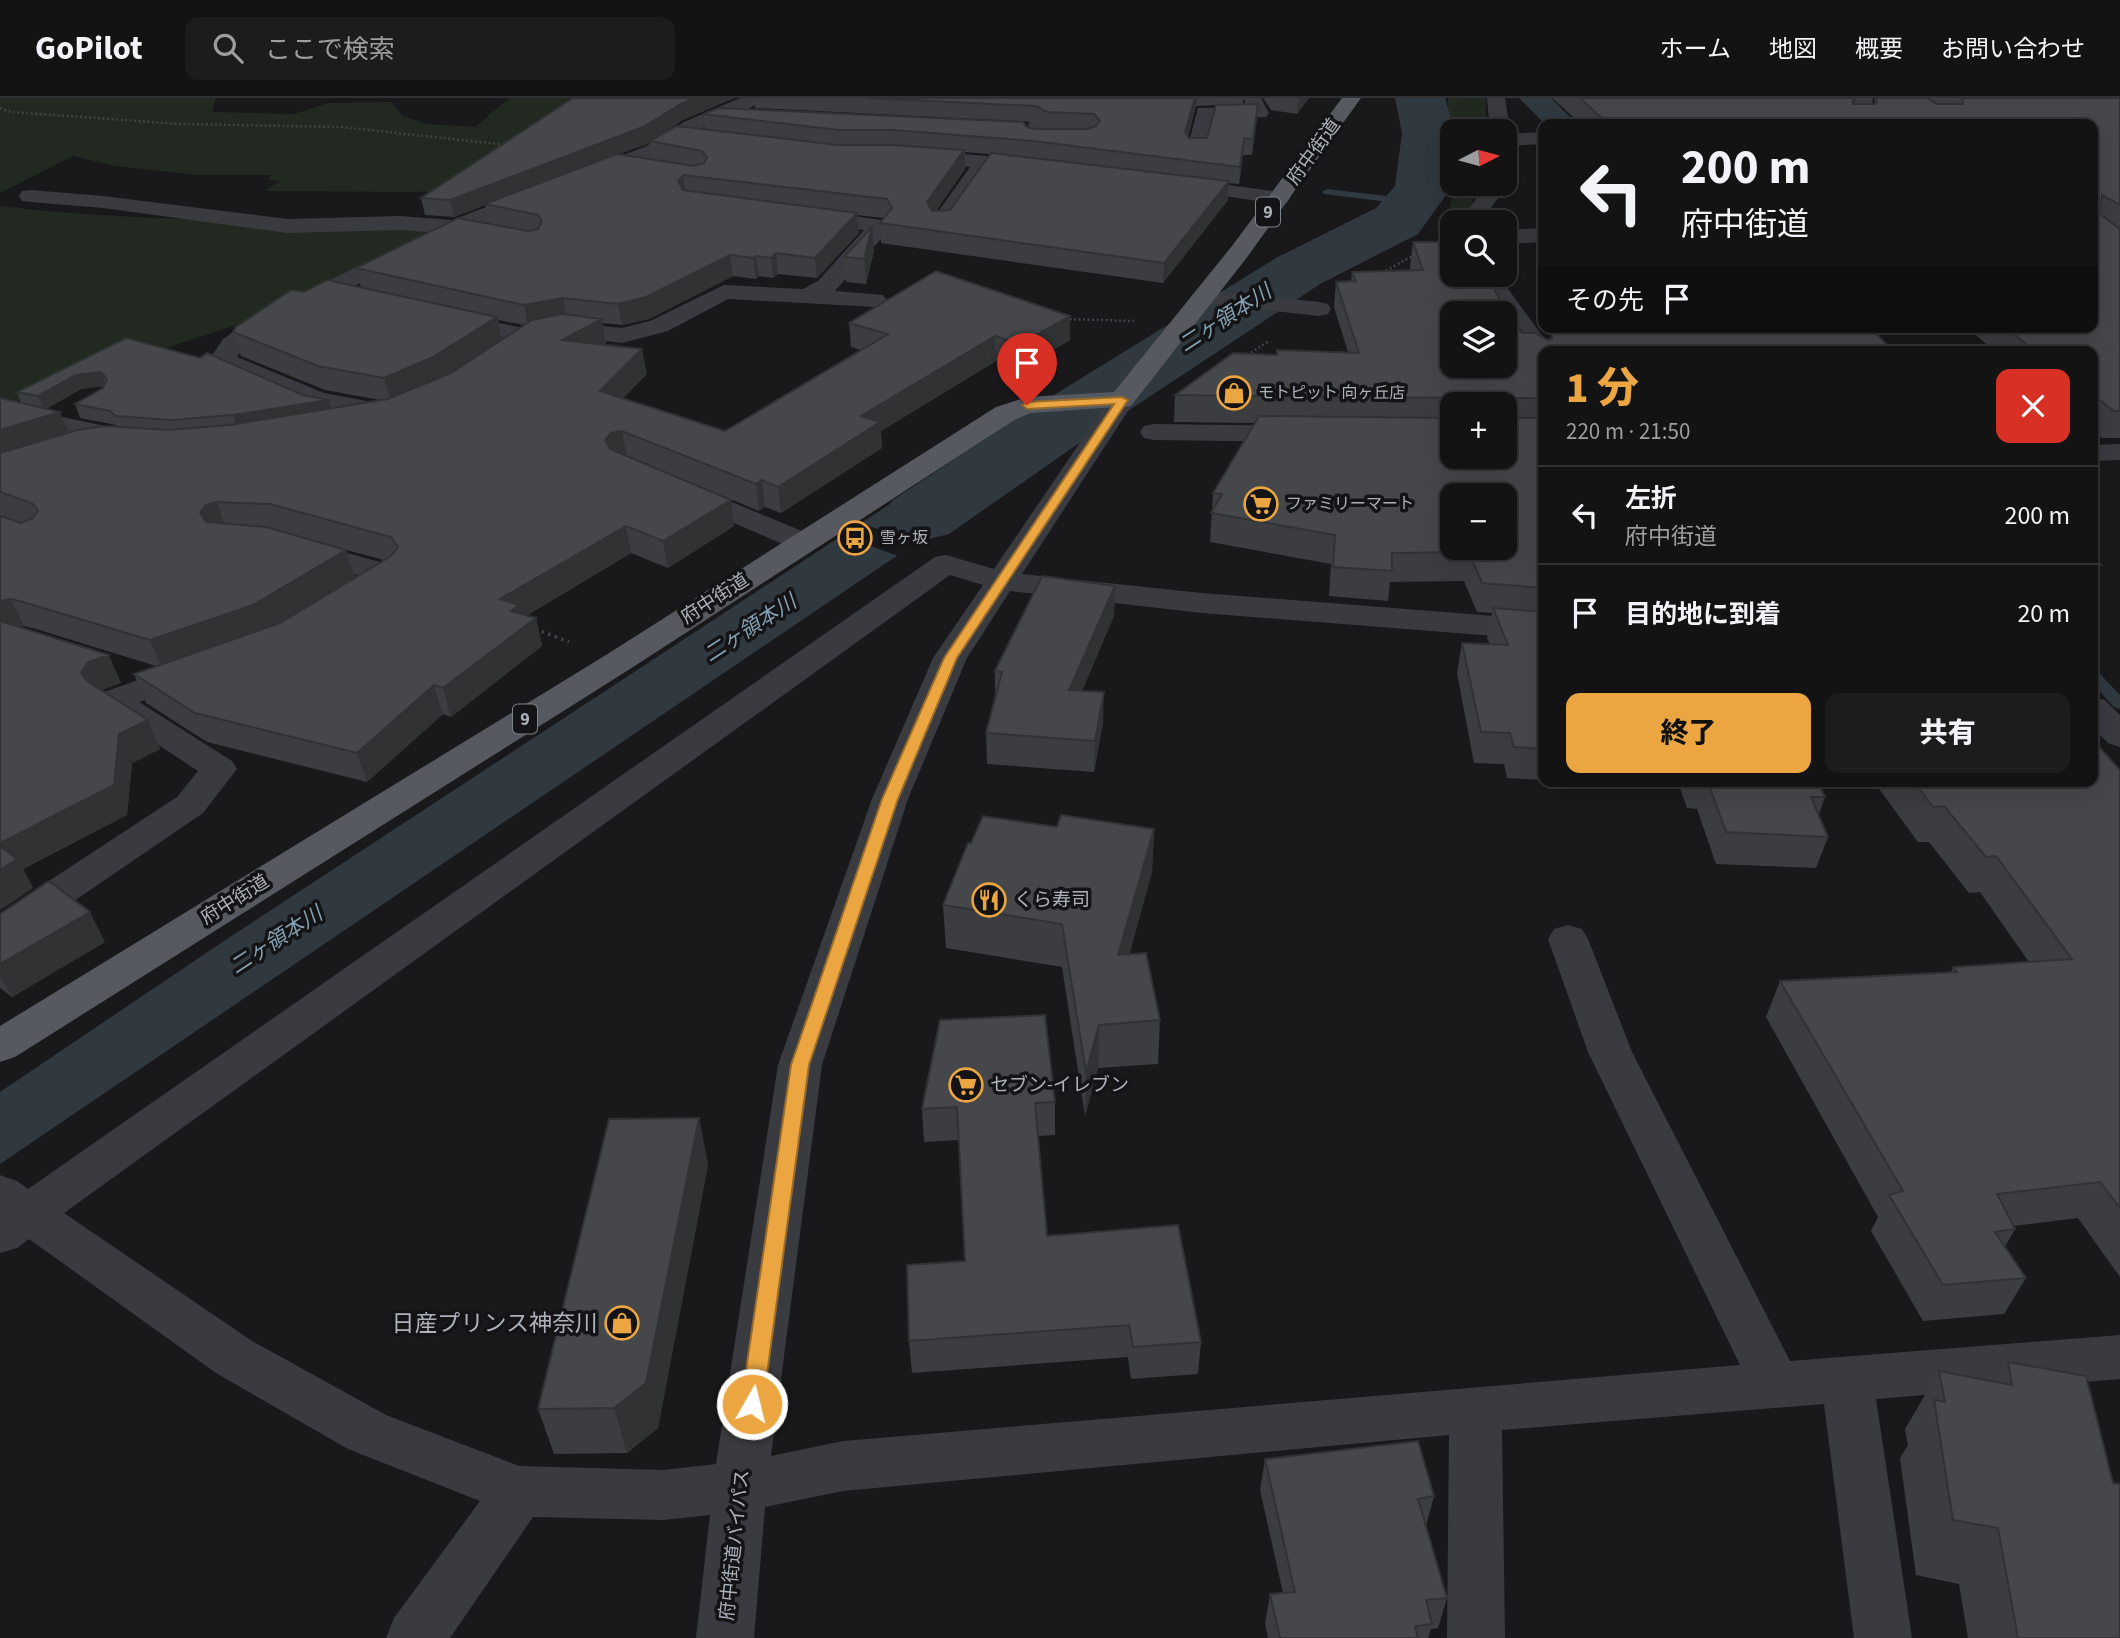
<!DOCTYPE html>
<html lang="ja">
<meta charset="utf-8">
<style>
:root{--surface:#131314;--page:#1c1c1d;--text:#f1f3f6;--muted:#9d9ea0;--line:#323234;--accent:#eba641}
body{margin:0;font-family:"Source Sans 3","Noto Sans JP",sans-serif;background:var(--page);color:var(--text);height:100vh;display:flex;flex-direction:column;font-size:26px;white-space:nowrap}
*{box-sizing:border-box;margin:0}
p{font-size:23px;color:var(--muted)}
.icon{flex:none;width:38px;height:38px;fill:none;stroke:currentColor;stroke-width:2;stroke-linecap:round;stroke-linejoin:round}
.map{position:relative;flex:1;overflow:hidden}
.details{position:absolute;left:1538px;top:248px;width:560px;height:441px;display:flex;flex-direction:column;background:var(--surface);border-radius:14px;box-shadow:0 7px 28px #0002,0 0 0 2px var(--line)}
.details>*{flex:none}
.hud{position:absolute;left:1538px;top:21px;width:560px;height:214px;border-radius:14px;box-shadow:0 7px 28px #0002,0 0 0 2px var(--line);background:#131314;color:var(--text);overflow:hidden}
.needle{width:46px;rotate:84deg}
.fabs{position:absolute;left:1440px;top:21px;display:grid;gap:14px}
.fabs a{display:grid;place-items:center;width:77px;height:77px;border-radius:14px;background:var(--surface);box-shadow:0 7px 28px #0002,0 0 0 2px var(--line);font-size:35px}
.pin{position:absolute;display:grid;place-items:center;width:60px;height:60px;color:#fff;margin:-72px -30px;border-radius:50% 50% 50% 0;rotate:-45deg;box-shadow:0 0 7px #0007}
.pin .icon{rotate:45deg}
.me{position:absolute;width:77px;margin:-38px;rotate:8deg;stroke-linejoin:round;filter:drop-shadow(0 0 5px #0008)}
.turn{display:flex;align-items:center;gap:24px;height:147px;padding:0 28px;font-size:32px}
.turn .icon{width:91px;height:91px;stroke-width:2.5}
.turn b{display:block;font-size:49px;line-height:60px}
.then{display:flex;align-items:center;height:66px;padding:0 28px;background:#0003;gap:14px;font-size:26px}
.round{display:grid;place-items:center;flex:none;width:74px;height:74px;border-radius:14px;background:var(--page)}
.headline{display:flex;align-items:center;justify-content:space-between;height:119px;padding:0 28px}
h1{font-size:42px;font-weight:800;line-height:52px;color:var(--accent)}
.cta{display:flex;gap:14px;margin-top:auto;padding:14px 28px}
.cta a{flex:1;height:80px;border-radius:14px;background:var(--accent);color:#111;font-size:28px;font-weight:800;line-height:80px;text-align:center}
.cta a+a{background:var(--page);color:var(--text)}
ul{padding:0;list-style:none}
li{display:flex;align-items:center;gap:21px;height:98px;padding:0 28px;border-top:2px solid var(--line)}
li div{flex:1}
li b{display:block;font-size:26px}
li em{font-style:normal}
header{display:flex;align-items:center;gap:42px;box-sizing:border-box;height:98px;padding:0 35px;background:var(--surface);border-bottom:2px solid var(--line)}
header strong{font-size:33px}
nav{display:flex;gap:38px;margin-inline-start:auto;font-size:24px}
.search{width:490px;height:63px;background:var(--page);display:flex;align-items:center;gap:18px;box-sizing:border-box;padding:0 24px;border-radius:14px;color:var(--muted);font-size:26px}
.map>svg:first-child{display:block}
</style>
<header>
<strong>GoPilot</strong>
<div class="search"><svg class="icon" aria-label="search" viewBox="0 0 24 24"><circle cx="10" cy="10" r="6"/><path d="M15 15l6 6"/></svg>ここで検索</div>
<nav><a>ホーム</a><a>地図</a><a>概要</a><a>お問い合わせ</a></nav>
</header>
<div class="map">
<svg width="2120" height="1540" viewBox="0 0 2120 1540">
<rect width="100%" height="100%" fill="#19191b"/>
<path fill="#212921" d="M0,0H216L212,14L294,16L328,5L391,4L403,18L426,26L475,29L509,0H622L555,34L660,45L433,94L265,93L279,83L268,82L271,77H198L115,68L73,58L0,95Z
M1448,0H1486V33H1457L1448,17Z
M1458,86H1479L1469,114L1449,109Z
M0,108C148,126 297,120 446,131L346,191L51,288L0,311Z"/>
<path fill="#2f393f" d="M1404,0H1436L1448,79L1423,124L1291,192L1262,186L1292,159L1382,118L1403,86L1407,30L1398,16Z
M1009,328L1047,342L920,442L0,1066V994L221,845Z"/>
<path fill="#19191b" d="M859,424L920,447L901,459L840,437Z"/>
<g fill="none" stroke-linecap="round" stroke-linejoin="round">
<path fill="#2f393f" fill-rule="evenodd" d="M1327,91L1412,101L1417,104L1412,107L1324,96L1322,94Z
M2093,572L2098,574L2120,597V611L2114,609L2093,586Z"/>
<path fill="#2f393f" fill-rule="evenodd" d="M1519,0H1551L1577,26H1545Z"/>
<path fill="#2f393f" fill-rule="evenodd" d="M1395,0H1445L1455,33H1452L1451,90L1418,136L1320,186L1072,350L949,436L921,443L893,436L881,419L893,402L1020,318L1276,160L1376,110L1395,88L1402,35Z"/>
<path stroke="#404247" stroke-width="2.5" stroke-dasharray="2 2.5" stroke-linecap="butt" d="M0,10L11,14L180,26L341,29L508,47
M1382,175L1414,157
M1065,221L1134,223
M1247,257L1269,243"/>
<path stroke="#404247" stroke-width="3.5" stroke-dasharray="2.5 4.5" stroke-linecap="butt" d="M535,531L569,544"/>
<path fill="#3a3b40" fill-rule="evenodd" d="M740,0H765L763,4L698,32L661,56L463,134L334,198L292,215L242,251L237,259L324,295L404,310L407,316L404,322L394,324L308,308L213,267L209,262L223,241L274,205L318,188L428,134L400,132L288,135L103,110L30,104L22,103L19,98L22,93L30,92L103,98L288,121L400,118L452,122L647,48L684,24Z
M1032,0H1050L1044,64L1047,68L1044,72L1033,74L990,70L949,130H933L930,125L970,69L912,64L905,62L902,58L905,54L912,52L1024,61Z
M1243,0H1261L1269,15L1266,19L1213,20L1207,51L1204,55H1190L1187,51L1198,10L1247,9Z
M1487,0H1505L1510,33L1508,36L1544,34V46L1505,48V33H1490Z
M1855,0H1873L1868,26H1848Z
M1177,80L1279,94L1287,95L1290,100L1287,105L1279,106L1170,90L1166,86L1170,82Z
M1505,82L1508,86L1481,124H1459L1487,86H1505Z
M805,111L888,123L891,128L888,133L835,193L883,197L887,202L883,207L875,209L728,201L668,233L622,245L567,238L528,245L439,226L436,221L439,216L448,214L528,231L567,224L622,230L650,223L724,187L803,191L818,183L864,132L797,123L794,118L797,113Z
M1544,130V144L1505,146V132Z
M1474,177H1498L1554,254H1544V266L1535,263L1505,221V215H1501Z
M1205,192L1319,204L1328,206L1331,211L1328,216L1319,218L1197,204L1193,199L1197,194Z
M1122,294L1131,296L1135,302L1022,476L1202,495L1544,522V542L1202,515L1010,493L967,560L908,701L822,967L771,1358L843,1343L1740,1267L1588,954L1548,841L1554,831L1568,827L1582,831L1588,841L1632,954L1790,1263L2120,1237V1281L1876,1301L1912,1540H1854L1824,1306L1502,1332L1505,1540H1447L1449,1337L843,1393L765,1409L754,1540H696L710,1417L663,1422L533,1419L450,1540H386L394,1520L480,1403L348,1351L216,1275L29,1141L17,1150L0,1155V1077L17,1083L28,1091L935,459L946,457L994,471L1113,296ZM950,477L983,487L933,560L872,701L778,967L716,1366L663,1372L519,1368L386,1317L252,1243L64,1115Z
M15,309L115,330L128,343L124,349C112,352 106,350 96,342L5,323L2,317L5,311Z
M1154,326L1303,328L1313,330L1317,336L1313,342L1303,344L1154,342L1144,340L1140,334L1144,328Z
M2120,346V362L2093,363V347Z
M686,385L814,438L818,444L814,450L803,453L792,450L676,400L672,394L676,388Z
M300,442L398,469L403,476C391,493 365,505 346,501L341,494L346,487L361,478L289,457L285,451L289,445Z
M190,564L202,567L207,574L202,581L139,604L232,663L237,671L203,715L14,844L0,848V815L177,699L198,673L101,609L96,602L101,595Z
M2093,599L2105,602L2120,617V649L2108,645L2093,630Z"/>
<path fill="#56595f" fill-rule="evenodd" d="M1342,0H1361L1248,158L1131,308L1031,315L1016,321L630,571L15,959L0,964V928L606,557L996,309L1027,299L1114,294L1232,148Z"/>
</g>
<path fill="#3c3d40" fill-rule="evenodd" d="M573,0H734L683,22L646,46L619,56L652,61L650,43L705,31L703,16L1027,29L1035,31H1068L1047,30L1036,24L755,10L754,0H1243V6H1258L1252,57H1243L1239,86L1229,85L1228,102L1163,185L881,145L880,125L884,120L857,117L859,135L817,180L778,176L773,180L759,178L756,181L733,178L649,221L622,227L602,225L606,246L604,247L647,276L622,300L725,333L861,252L851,249L849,225L1070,218V242L1021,271L996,263L881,333L882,350L781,415L765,409L759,413L658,371L731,402L734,428L668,470L631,455L526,518L536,520L542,548L451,619L443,616L367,684L207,644L146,605L134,576L156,568L36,531L24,528L19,529L121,585L101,592L148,622L160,651L132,665L127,717L23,771L33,790L0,812V418L22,424L0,418V300L21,305L17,294L126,240L303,297L329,302L332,310L380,302L325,292L241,258L233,234L304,194L361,189L356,170L489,126L485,107L454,119L425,117L421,100ZM1216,7L1207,40H1189L1188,39L1196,8ZM965,54L990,56L950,112L936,113L965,71ZM1019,58L1033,59L1081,66ZM498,222L524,227L502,242ZM104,288L103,290L75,306L80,320L116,327L117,329L69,335L60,314L46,311L81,291ZM346,452L384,462L277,526L355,479Z
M1263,0H1309L1297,16L1271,12Z
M1552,0H1854L1852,6H1874L1875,0H2120V340H2102L2093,333V254H1995L1967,229H2093V26H1581Z
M1413,144L1522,235L1548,242L1550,241L1552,234L1654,230L1653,229H1912L1544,254V682L1507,680L1504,666L1474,665L1457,575L1462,545L1490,546L1487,540L1492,515L1477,514L1464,483L1390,484L1388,503L1329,498L1331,466L1210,444L1213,395L1256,325L1174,324L1175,297L1276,257L1277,252L1348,254L1334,209L1336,184L1351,183L1352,174L1411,172L1410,169ZM1452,306H1505L1452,359Z
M874,153L866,186L846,184L844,159Z
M2093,460L2101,467L2093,485Z
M1115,488L1114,518L1082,593L1103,625L1094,674L987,666L986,635L995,598V573Z
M2120,672V1179L2078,1120L2013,1128L2015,1131L2005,1149L2026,1180L2004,1216L1923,1223L1871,1133L1878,1119L1766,919L1780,883L1951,874L1953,869L2029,864L1980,794L1969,795L1929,744H1918L1874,684H2093Z
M1678,684H1818L1825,699L1819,716L1828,739L1816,770L1716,766L1697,711L1687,710Z
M1057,729L1154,731L1152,774L1129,857L1160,922L1158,966L1098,970L1085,1018L1062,869L946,850L943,807L971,745Z
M0,816L105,844L12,899L0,890Z
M1055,1004V1037L1038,1038L1047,1138L1201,1244L1198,1276L1131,1281L1128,1259L912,1275L909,1243L965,1163L959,1042L924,1044L922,1011Z
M699,1020L708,1067L658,1330L627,1355L554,1356L538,1311Z
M2008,1264L2113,1385L2120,1540H1968L1959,1486L1916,1477L1900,1360L1908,1347L1905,1331L1939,1273L1995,1284Z
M1265,1361L1434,1398L1426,1428L1447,1500L1438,1530L1431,1531L1428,1540H1268L1265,1526L1270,1496L1283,1495L1260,1392Z"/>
<path fill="#313234" d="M695,0H734L683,22L646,46L454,119L450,102Z
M1195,0H1197L1196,8L1184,50L1185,34Z
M1299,0H1309L1297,16Z
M1258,6L1257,22L1252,57L1253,41Z
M1244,40L1243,57L1239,86L1240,69Z
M964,52L965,71L928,123L927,104Z
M683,77L686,96L678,83Z
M1229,83L1228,102L1163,185L1164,165Z
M857,115L859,135L817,180L815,160Z
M872,129L874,153L866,186L864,161Z
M776,155L778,176L773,180L771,160Z
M730,157L733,178L649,221L622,227L618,206Z
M756,158L759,178L756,181L753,160Z
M563,200L567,221L528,228L524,207Z
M1070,218V242L1021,271L1020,246Z
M497,219L502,242L437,284L391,304L384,280Z
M602,221L606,246L567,266L562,242Z
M995,238L996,263L881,333L882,350L781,415L778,389L861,318Z
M642,251L647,276L605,319L600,293Z
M101,274L106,287L81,291L44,312L38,298L76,277Z
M329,302L333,316L238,331L233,317Z
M60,314L71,339L0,361V332Z
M622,333L627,359L615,360L605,342L611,335Z
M762,382L765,409L759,413L756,386Z
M731,402L734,428L668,470L663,443Z
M217,404L226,430L210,441L200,414L206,407Z
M626,428L631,455L522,520H536L542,548L451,619L443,590L500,501Z
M346,452L355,479L263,535L162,570L150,542Z
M1115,488L1114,518L1069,623V592Z
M11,501L24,528L10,531L0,530V503Z
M109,557L121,585L100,593L94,604L81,575L88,564Z
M434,587L443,616L367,684L357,655Z
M1104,594L1103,625L1094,674L1095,643Z
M148,622L160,651L132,665L127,717L23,771L33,790L0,812V745L119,636Z
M1154,731L1152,774L1117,901L1118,857Z
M90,814L105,844L12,899L0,878V866Z
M1099,927L1098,970L1085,1018L1086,974Z
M699,1020L708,1067L658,1330L627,1355L614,1310Z"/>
<path fill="#46474b" stroke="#313234" stroke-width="2" fill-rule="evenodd" d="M573,0H695L681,6L643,29L450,102L421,100Z
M868,0H1195L1185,34L1189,40H1207L1216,7L1258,6L1253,41L1244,40L1240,69L1033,43L892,32H839L703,16L719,10L1023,24L1027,29L1035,31H1088L1096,28L1100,23L1094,16L1047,14L1036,8Z
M1580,0H1854L1852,6H1876L1877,0H1928L1936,6H1963V2L1960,0H2120V107L2102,97L2100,116L2120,131V313H2113L2093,296V254H2035L2006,229H2093V26H1608Z
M677,28L838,47H892L964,52L927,104L932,113L950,112L991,55L1229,83L1164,165L880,125L892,110L887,101L683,77L678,83L683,92L857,115L815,160L776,155L771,160L756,158L753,160L730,157L646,199L618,206L563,200L524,207L356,170L458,120L528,133L538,131L542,123L538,117L485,106L617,56L694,68L704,65L707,59L702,53L650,43Z
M872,129L864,161L844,159Z
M1413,144H1452V177H1487L1514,228H1518L1522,235H1535L1548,242L1552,240V234L1681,229H1870L1894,254H1544V300H1508V320H1544V490L1482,485L1469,454L1392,455V473L1333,469L1335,437L1211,415L1222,396L1213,395L1259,318L1452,320V359H1505V306H1459L1458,300L1175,297L1233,255L1277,257V252L1359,255L1336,184L1356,183L1352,174L1423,172ZM1452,215H1505V268H1452ZM1452,397H1505V450H1452Z
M936,173L1070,218L1020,246L995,238L861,318L880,324L778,389L762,382L756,386L622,333L611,335L605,342L610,351L731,402L663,443L626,428L500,501L519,507L511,513L536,520L443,590L434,587L357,655L195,615L134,576L280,525L391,458L398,449L391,439L270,406L217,404L206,407L200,414L206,424L266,429L346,452L253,507L150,542L23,504L11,501L0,503V418L21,425L33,420L38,412L32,405L0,394V355L78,332L104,328L168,332L230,327L388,301L451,275L532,222L562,216L602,221L562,242L642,251L600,293L725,333L888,236L849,225Z
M327,182L497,219L431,260L384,280L318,268L233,234L236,229L291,192L304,194Z
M126,240L200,260L207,255L303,297L329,302L233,317L172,322L115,318L110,313L75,306L103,290L107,281L101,274L76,277L38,298L17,294Z
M0,300L60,314L0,332Z
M2093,460L2101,467L2093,468Z
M1042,478L1115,488L1069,592L1104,594L1095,643L986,635L1002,574L995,573Z
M1493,510L1544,514V651L1514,649L1510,635L1481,634L1462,545L1508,547Z
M0,523L109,557L88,564L81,575L87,583L148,622L119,636L114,687L0,745Z
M2093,642L2120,672V1110L2100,1084L1997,1096L2015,1131L1995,1134L2026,1180L1943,1187L1889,1097L1903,1093L1780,883L1957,874L1953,869L2072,861L1996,758L1986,759L1944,708L1933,709L1914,684H2093Z
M1708,684H1818L1825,699H1811L1828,739L1726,734Z
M1061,717L1154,731L1118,857L1146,855L1160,922L1099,927L1086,974L1062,826L943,807L968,745H971L983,718L1057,729Z
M0,748L17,761L0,772Z
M49,783L90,814L0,866V816Z
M1045,917L1055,1004L1035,1005L1047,1138L1178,1127L1201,1244L1133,1249L1129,1227L909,1243L907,1167L965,1163L957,1009L922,1011L940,922Z
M699,1020L646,1285L614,1310L538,1311L609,1021Z
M2008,1264L2086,1278L2113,1385L2120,1386V1540H2018L1998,1430L1953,1422L1934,1302L1945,1304L1939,1273L2012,1287Z
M1418,1343L1434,1398L1418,1401L1447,1500L1426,1502L1432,1526L1415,1528L1418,1540H1280L1270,1496L1295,1494L1265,1361Z"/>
<path fill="#eba641" stroke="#996c2a" stroke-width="2" d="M1122,299L1128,302L957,560L898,701L809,967L763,1306L759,1313L752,1316L744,1313L741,1306L791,967L882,701L944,560L1114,306L1027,311L1022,307L1027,304Z"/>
<defs>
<symbol id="shop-ring" viewBox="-11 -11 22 22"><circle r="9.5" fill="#141416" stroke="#eba641" stroke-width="1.5"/><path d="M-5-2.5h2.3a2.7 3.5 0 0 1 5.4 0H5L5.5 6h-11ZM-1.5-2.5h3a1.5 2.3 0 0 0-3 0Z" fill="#eba641"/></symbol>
<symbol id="supermarket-ring" viewBox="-11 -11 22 22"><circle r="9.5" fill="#141416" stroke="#eba641" stroke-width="1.5"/><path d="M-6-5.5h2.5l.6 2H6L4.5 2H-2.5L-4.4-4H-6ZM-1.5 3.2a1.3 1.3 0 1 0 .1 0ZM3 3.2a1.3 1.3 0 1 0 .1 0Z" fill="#eba641"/></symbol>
<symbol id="bus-ring" viewBox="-11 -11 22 22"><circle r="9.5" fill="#141416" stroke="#eba641" stroke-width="1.5"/><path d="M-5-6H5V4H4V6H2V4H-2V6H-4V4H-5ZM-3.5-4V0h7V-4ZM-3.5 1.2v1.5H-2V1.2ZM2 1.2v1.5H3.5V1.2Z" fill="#eba641"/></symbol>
<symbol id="restaurant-ring" viewBox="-11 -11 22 22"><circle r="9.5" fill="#141416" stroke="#eba641" stroke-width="1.5"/><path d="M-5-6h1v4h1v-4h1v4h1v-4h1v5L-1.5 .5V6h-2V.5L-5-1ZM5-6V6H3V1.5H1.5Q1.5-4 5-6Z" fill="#eba641"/></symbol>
</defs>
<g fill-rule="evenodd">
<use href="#shop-ring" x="1215" y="276" width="38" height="38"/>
<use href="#supermarket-ring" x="1242" y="387" width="38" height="38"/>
<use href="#bus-ring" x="836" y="421" width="38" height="38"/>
<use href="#restaurant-ring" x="970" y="783" width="38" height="38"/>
<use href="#supermarket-ring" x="947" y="968" width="38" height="38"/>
<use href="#shop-ring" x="603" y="1206" width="38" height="38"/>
</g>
<g text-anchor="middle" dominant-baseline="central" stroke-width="7" stroke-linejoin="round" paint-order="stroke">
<g font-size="16" fill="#acb1ba" stroke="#141416" text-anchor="start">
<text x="1258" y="295">モトピット 向ヶ丘店</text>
<text x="1286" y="406">ファミリーマート</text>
<text x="880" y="440">雪ヶ坂</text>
</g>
<g fill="#141416" stroke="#7e8289" stroke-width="2">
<rect x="1256" y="99.5" width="24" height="29" rx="5"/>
<rect x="513" y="606.5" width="24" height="29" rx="5"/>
</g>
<g font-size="18" font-weight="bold" fill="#acb1ba">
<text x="1268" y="114">9</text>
<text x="525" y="621">9</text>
</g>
<g font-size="19" fill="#acb1ba" stroke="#141416">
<text transform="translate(1314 54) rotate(-54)">府中街道</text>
<text transform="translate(715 501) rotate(-33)">府中街道</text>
<text transform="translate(235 802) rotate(-32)">府中街道</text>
<text transform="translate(735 1447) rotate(-84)">府中街道バイパス</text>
</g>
<g font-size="19" fill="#acb1ba" stroke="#141416" text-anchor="start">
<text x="1014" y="802">くら寿司</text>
<text x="990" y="987">セブン-イレブン</text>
</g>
<g font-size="21" font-style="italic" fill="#85a1b3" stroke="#141416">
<text transform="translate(1225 220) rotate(-33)">二ヶ領本川</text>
<text transform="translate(750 530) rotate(-33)">二ヶ領本川</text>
<text transform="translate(276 842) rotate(-33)">二ヶ領本川</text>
</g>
<g font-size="23" fill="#acb1ba" stroke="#141416" text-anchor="end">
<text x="598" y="1225">日産プリンス神奈川</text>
</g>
</g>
</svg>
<div class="fabs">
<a><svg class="needle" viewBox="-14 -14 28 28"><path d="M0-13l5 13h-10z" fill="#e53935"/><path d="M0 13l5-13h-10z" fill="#9d9ea0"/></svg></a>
<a><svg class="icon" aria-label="search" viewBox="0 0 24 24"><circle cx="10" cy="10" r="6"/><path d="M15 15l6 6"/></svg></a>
<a><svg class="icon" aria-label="layers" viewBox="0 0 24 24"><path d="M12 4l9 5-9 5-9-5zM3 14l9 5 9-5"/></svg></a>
<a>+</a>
<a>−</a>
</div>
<div class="pin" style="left:1027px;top:307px;background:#d93025"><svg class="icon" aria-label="arrive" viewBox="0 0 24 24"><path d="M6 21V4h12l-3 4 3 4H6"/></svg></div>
<svg class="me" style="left:752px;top:1306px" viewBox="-20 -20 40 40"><circle r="17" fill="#eba641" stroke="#fff" stroke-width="3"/><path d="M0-11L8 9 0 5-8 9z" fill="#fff"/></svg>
<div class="hud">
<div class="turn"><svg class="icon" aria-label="left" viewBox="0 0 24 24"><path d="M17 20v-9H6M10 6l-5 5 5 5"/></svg><div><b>200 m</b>府中街道</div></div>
<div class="then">その先<svg class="icon" aria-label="arrive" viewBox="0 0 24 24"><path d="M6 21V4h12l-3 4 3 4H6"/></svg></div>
</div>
<section class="details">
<div class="headline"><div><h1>1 分</h1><p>220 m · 21:50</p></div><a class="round" style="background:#d93025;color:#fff"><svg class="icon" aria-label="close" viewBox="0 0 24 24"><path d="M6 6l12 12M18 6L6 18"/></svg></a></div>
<ul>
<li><svg class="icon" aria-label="left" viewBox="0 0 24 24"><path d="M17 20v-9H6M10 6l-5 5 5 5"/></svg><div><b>左折</b><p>府中街道</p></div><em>200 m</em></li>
<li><svg class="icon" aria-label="arrive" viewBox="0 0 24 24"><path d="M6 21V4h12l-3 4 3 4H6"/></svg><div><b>目的地に到着</b></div><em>20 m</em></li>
</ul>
<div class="cta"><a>終了</a><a>共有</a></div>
</section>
</div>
